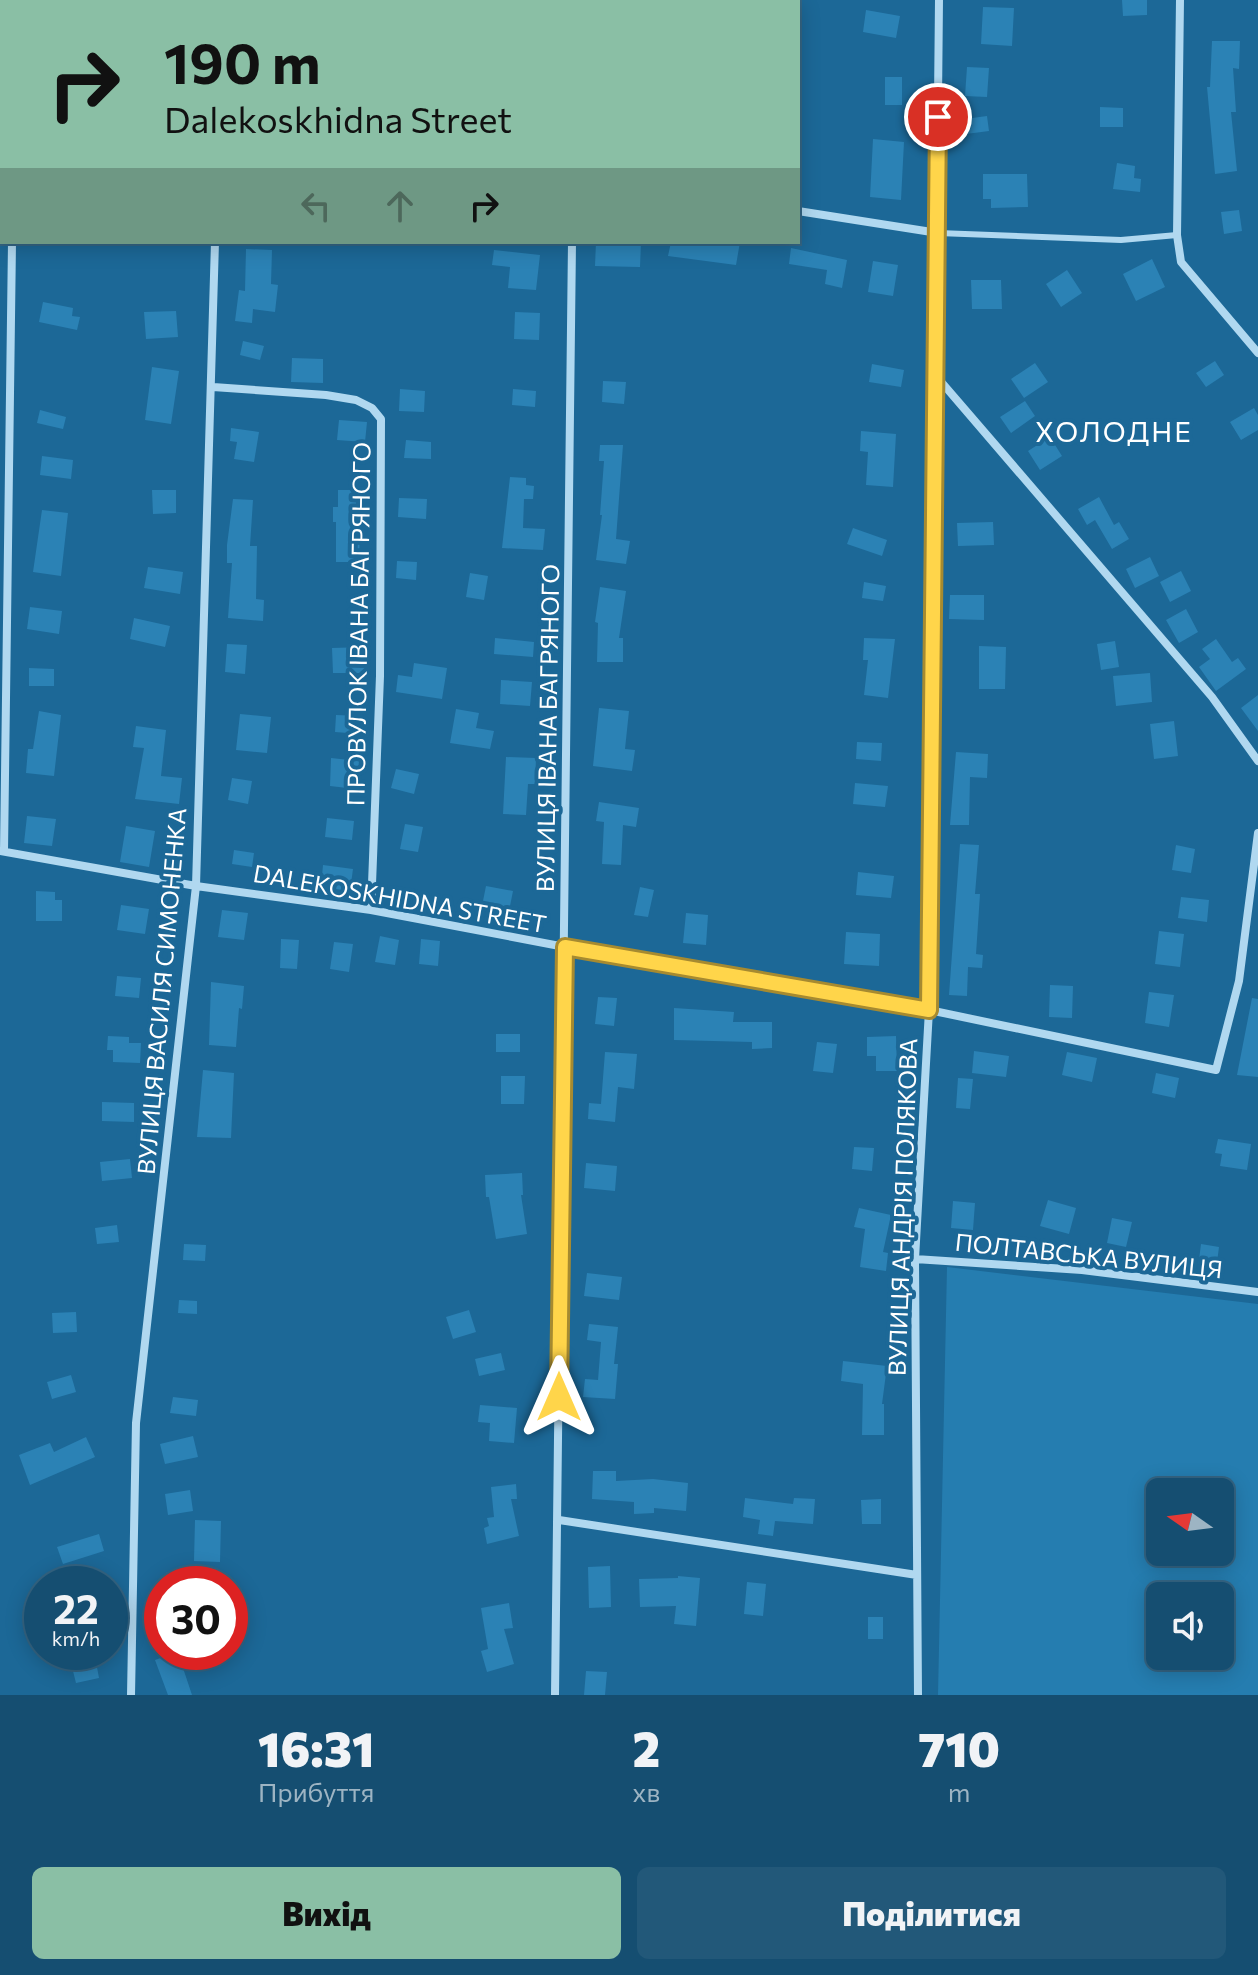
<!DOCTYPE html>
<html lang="uk">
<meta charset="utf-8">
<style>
:root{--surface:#154e71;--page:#225879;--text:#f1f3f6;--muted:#9db4c3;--line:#346584;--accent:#8abfa5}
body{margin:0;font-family:Commissioner,sans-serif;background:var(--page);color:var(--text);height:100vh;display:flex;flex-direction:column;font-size:30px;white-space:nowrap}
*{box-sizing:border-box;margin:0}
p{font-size:26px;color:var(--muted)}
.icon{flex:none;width:44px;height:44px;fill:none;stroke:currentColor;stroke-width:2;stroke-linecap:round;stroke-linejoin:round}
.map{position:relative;height:1695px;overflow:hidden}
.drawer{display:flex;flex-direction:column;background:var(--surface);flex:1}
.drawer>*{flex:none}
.guide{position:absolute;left:0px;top:0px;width:800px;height:244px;box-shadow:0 4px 20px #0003,0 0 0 2px var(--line);background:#8abfa5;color:#111;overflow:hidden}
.needle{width:52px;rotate:284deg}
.fabs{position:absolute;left:1146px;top:1478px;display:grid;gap:16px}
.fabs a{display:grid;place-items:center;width:88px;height:88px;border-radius:12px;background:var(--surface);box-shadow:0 4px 20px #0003,0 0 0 2px var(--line);font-size:40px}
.speed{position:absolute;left:24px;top:1566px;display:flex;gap:16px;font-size:40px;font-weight:700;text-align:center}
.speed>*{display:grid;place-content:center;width:104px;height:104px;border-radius:50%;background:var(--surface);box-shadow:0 4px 20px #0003,0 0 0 2px var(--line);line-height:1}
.speed small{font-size:20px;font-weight:400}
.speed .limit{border:12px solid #d22;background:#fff;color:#111}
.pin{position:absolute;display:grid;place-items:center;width:68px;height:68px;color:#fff;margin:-34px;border:4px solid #fff;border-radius:50%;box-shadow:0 2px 8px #0007}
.me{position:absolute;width:88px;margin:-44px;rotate:0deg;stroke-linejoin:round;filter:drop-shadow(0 0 6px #0008)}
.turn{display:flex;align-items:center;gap:28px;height:168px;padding:0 32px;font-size:36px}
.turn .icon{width:104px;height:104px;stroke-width:2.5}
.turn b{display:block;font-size:56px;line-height:68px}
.lanes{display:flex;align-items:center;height:76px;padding:0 32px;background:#0003;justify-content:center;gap:40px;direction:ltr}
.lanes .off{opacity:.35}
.eta{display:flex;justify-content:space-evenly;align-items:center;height:136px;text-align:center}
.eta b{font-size:48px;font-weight:800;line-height:56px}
.action{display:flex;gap:16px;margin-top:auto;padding:16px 32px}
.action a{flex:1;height:92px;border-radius:12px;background:var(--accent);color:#111;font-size:32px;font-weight:800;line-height:92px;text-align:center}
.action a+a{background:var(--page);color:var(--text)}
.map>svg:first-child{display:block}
</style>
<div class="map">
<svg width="1258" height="1695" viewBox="0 0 1258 1695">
<rect width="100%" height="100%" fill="#1c6897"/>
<path fill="#257db0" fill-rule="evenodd" d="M947,1267L1258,1304V1695H938ZM1220,1492V1552H1160V1492ZM1160,1596H1220V1656H1160Z"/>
<path fill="#2b82b5" d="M1122,0H1147V15L1123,16Z
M983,7L1014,8L1012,46L981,44Z
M866,10L900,16L896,38L863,32Z
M1212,41H1240L1239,69L1233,68L1236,112H1231L1237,171L1215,174L1207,87H1210Z
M967,67L989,68L987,97L965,96Z
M885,77H902V105H885Z
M1100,107L1123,108V127H1100Z
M987,116L989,131L966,134L965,119Z
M873,139L904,142L901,200L870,197Z
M1117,163L1135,166L1134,178L1141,179L1140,192L1113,189Z
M983,174H1027L1028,207L991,208V199H983Z
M1239,210L1242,231L1224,234L1221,212Z
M596,242H641L640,267L595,266Z
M671,242H740L736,265L668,256Z
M791,248L847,260L842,288L825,284L827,270L789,264Z
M246,249L272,250L271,284L278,285L275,312L253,309L252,323L235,321L239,290L245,291Z
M494,250L540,255L536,290L508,288L510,267L492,265Z
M1152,259L1165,287L1136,301L1123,274Z
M873,261L898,265L893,296L868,292Z
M1067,270L1082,293L1061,307L1046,284Z
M971,280H1001L1002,309H972Z
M43,302L73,308L72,316L80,317L77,330L39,322Z
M176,311L178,337L146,339L144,312Z
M515,312L540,313L539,340L514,339Z
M243,341L264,346L260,360L240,355Z
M292,358L323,359V383L291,382Z
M1215,361L1224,375L1206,387L1196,373Z
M1035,363L1048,382L1024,398L1011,379Z
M872,364L904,370L901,387L869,382Z
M152,367L179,371L171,424L145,420Z
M603,381L626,382L624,404L602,402Z
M400,389L425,391L424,412L399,411Z
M513,389L536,391L535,407L512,405Z
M1025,401L1035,416L1011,433L1000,417Z
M1254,408L1258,415V430L1241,440L1230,422Z
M40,410L66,417L63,429L37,423Z
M339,420L367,422L365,442L337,440Z
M231,428L259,432L254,462L234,459L237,442L230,441Z
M861,431L896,434L893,487L866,485L868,452L860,451Z
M1050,437L1062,456L1040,470L1028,451Z
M406,440L431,442V459L404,458Z
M600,445H623L616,539L630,541L626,564L596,560L602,515H600L604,461H599Z
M42,456L73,460L71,479L40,475Z
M510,477L526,478V485L534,486L533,499H524L523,528L545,529L543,550L502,548Z
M152,490H176V513L153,514Z
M338,490H361L359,562H336V522H333V507H338Z
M1099,497L1114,525L1119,522L1129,539L1112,549L1095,520L1087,525L1078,509Z
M399,498L427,499L426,519L398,517Z
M233,499L253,500L250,546H257L256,599L264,600L263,621L228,618L232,563H227V545Z
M42,510L68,513L61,576L33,572Z
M993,522L994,545L958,546L957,523Z
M853,528L887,540L882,556L847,544Z
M1150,557L1159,576L1135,588L1126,569Z
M397,561L417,562L416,580L396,578Z
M148,567L183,572L180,594L144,588Z
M1181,571L1191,591L1170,602L1160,582Z
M470,573L488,576L484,600L466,597Z
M864,582L886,586L883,601L862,598Z
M600,587L626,591L619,638H623V662H597L598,623L595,622Z
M950,595H984V620L949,619Z
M30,607L62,611L59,634L27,629Z
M1186,609L1198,632L1179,643L1166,620Z
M134,618L170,626L165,647L130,639Z
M495,638L534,642L533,657L494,654Z
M864,638L895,639L888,698L864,695L868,660H863Z
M1216,639L1232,662L1238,658L1246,669L1216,691L1199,667L1210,659L1202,649Z
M1115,641L1119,667L1101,670L1097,644Z
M227,644L247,645L245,674L225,672Z
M979,646L1006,647L1005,689H979Z
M366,647L367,673H333L332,648Z
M414,663L447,668L442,699L396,692L398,675L412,677Z
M29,668L54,669V686H29Z
M1150,673L1152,702L1116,706L1113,676Z
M501,680L532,682L530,706L500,704Z
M1258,695V731L1241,708Z
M599,708L629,711L625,749L635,750L632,771L593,766Z
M456,709L479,713L476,728L494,731L490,749L450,743Z
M39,711L61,715L54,776L26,773L28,749H33Z
M240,714L271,717L267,753L236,750Z
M336,715L361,716L360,734L335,732Z
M1174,721L1178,756L1154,759L1150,724Z
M136,726L166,730L161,776L182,778L179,804L135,799L144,748L133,747Z
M857,742L882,743L881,761L856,759Z
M956,752L988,754L987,778L970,777L969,825H950Z
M506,757L536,758L535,784H528L526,815L503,814Z
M331,758L359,761L356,789L330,786Z
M396,769L419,774L414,794L391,788Z
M232,778L252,781L248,804L228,800Z
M855,783L888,786L885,807L853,804Z
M599,802L639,808L636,827L623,825L621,865L602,864L604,822L596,821Z
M27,816L56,819L52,846L24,843Z
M327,818L354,821L352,840L325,837Z
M405,824L423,827L418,852L400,849Z
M126,826L155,831L149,867L120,862Z
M960,844L979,845L975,894H980L976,954L983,955L982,968L968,967L967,996L949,995Z
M1176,845L1195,849L1191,873L1172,870Z
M234,850L254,853L252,867L232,864Z
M323,865L353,869L350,891L321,887Z
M858,872L894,876L891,898L856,895Z
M486,886L513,891L509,911L482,906Z
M640,887L654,890L648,917L634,915Z
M36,891L55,892V900H62V921H36Z
M1181,897L1209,900L1207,922L1178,918Z
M121,905L149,909L145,934L117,930Z
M222,910L248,913L244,940L218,937Z
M686,913L708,915L706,945L683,943Z
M1159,931L1184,934L1180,967L1155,964Z
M846,932L880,934L879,966L844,964Z
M380,936L399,940L395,965L375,962Z
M281,939L299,940L297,969L280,968Z
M421,939L440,941L438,966L419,964Z
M334,942L353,944L349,972L330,969Z
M117,976L141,978L139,998L115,996Z
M211,982L244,986L242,1009L239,1008L236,1047L209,1045Z
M1050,985L1073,986L1072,1018L1049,1017Z
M1149,992L1174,995L1169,1027L1145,1023Z
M598,997L617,998L614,1026L595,1024Z
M1252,998L1258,999V1077L1237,1075Z
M674,1008L734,1012L733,1022H772V1048L752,1049V1042L674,1040Z
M496,1034H520V1052H496Z
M108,1036L129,1037V1043H141L140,1063L113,1062V1050H107Z
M896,1036L897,1071H876V1056H867V1037Z
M817,1042L837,1044L833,1073L813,1071Z
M974,1051L1009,1056L1006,1077L972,1073Z
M605,1052L637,1054L634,1089L618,1087L615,1122L588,1119L589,1103L601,1104Z
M1067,1052L1097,1058L1092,1082L1062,1075Z
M203,1070L234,1073L231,1138L197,1137Z
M1156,1073L1179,1078L1175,1098L1152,1093Z
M501,1076H525L524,1104H501Z
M958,1078L973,1079L970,1109L956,1108Z
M102,1102L134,1103V1122L102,1121Z
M1218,1139L1251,1144L1247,1170L1220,1166L1222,1154L1215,1153Z
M854,1147L874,1148L872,1171L852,1169Z
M130,1159L132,1178L102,1181L100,1162Z
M586,1163L617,1166L615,1191L584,1188Z
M522,1173L523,1195H521L527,1234L496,1239L489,1197H486L485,1175Z
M1048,1200L1076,1208L1069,1234L1040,1226Z
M953,1201L975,1203L973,1230L951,1228Z
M859,1208L891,1215L883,1252L888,1253L886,1271L860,1267L865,1229L854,1227Z
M1112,1218L1132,1222L1126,1247L1107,1243Z
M117,1225L119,1242L97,1244L95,1228Z
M184,1244L206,1245L205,1261L183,1260Z
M1201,1244L1219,1247L1216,1270L1198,1268Z
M587,1273L622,1277L619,1300L584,1296Z
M179,1300L197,1301V1314L178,1313Z
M469,1310L476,1332L453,1339L446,1317Z
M76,1312L77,1332L53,1333L52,1313Z
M589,1324L618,1327L614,1364H618L615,1399L583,1397L585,1379L598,1380L601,1342L587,1340Z
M501,1353L505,1370L479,1376L475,1359Z
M843,1361L887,1366L882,1404H884V1435H862L863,1384L841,1381Z
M71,1375L76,1392L52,1399L47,1382Z
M173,1397L198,1400L196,1416L170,1413Z
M480,1405L517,1408L514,1443L489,1441L490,1423L478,1422Z
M193,1436L198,1457L165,1464L160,1444Z
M86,1437L95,1457L30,1485L19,1455L50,1443L54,1452Z
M593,1471H616V1481L653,1479L688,1483L686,1511L654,1508V1513L634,1514V1502L592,1499Z
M516,1484L517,1499H511L519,1536L487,1544L484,1528L489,1526L487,1518L494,1517L491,1487Z
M190,1490L193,1511L168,1515L165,1494Z
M745,1498L793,1504L794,1498L815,1499L813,1524L775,1521L773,1536L758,1534L760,1520L743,1517Z
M881,1499V1524H862L861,1500Z
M195,1520L221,1521L220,1562L194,1561Z
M99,1534L104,1551L63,1564L57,1547Z
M186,1566L191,1581L170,1584L166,1573Z
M610,1566L611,1607L589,1608L588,1567Z
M678,1576L700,1578L696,1626L674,1624L676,1606L640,1607L639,1579L678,1578Z
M747,1582L766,1584L763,1616L744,1614Z
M509,1603L513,1628L504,1629L514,1664L487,1672L481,1651L488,1649L481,1608Z
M868,1617H883V1639H868Z
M177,1652H182L187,1666L183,1668L192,1695H168L155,1660Z
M96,1662L99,1678L76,1683L72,1667Z
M586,1671L607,1672L605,1695H584Z"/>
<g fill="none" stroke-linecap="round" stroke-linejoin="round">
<path stroke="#b0d8f0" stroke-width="6" d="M397,2V0
M938,233L1121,240L1177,235"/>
<path stroke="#b0d8f0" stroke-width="8" d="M1180,0L1177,235L1181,262L1258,353
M219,2V0
M576,2V0
M0,102L2,101
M798,211L938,233
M937,377L1212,697L1258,761
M213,387L326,395L356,400L372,408L381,419L380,676L371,910
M0,851L196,886L371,910L565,947L929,1010L1216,1070L1239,981L1258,833
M4,851L12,242
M915,1259L1082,1270L1258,1292
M559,1520L917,1575
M131,1695L136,1423L196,886L215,242
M555,1695L572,242
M918,1695L915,1259L929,1010L939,0"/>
</g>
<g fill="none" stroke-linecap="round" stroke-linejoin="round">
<defs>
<path id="route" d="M559,1397L565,947L929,1010L938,117"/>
</defs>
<use href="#route" stroke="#a68a30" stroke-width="20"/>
<use href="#route" stroke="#ffd54a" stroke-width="14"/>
</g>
<g text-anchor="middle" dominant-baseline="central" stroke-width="8" stroke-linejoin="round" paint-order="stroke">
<g font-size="24" fill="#fff" stroke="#1c6897">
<text transform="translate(358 624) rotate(-89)">ПРОВУЛОК ІВАНА БАГРЯНОГО</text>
<text transform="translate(547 728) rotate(-89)">ВУЛИЦЯ ІВАНА БАГРЯНОГО</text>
<text transform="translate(400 898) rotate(10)">DALEKOSKHIDNA STREET</text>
<text transform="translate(161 991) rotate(-85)">ВУЛИЦЯ ВАСИЛЯ СИМОНЕНКА</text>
<text transform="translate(902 1207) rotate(-88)">ВУЛИЦЯ АНДРІЯ ПОЛЯКОВА</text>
<text transform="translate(1089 1255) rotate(6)">ПОЛТАВСЬКА ВУЛИЦЯ</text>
</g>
<g font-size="28" letter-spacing="2" fill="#fff" stroke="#1c6897">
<text x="1114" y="431">ХОЛОДНЕ</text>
</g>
</g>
</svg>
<div class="fabs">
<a><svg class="needle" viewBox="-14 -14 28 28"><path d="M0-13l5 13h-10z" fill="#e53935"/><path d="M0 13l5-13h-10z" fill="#9db4c3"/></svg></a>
<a><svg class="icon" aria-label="sound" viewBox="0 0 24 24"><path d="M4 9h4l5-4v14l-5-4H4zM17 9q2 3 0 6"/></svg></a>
</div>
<div class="speed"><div>22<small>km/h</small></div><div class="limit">30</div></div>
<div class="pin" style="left:938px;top:117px;background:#d93025"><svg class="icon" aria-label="arrive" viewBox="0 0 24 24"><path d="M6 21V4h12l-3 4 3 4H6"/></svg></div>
<svg class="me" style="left:559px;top:1397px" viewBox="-20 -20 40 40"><path d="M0-17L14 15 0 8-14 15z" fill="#ffd54a" stroke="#fff" stroke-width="4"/></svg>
<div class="guide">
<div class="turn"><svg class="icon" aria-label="right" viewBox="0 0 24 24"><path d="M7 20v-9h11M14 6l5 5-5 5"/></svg><div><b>190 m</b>Dalekoskhidna Street</div></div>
<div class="lanes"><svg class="icon off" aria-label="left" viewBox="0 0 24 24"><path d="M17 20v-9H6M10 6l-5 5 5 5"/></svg><svg class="icon off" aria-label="ahead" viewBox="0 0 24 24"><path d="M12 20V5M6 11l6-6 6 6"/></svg><svg class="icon" aria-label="right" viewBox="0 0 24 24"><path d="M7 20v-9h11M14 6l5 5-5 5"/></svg></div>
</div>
</div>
<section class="drawer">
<div class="eta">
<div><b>16:31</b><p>Прибуття</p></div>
<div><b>2</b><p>хв</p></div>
<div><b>710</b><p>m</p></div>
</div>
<div class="action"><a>Вихід</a><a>Поділитися</a></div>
</section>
